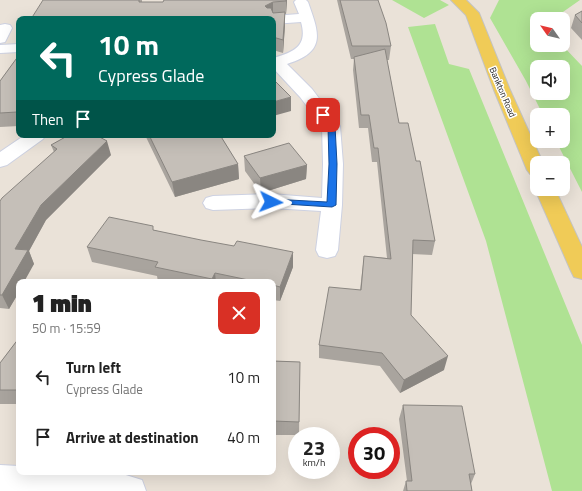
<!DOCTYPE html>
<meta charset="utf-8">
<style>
:root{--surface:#fff;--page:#f6f6f6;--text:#222;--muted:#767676}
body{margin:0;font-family:"Titillium Web",sans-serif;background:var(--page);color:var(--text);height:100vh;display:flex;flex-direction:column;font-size:15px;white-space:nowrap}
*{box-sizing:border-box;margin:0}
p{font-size:13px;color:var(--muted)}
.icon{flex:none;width:22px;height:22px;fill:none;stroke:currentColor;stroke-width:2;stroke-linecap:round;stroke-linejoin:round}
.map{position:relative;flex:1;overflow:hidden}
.side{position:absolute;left:16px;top:279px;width:260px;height:196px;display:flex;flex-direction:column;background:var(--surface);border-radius:8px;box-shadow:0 4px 16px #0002}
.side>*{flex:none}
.top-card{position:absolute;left:16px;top:16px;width:260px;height:122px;border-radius:8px;box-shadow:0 4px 16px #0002;background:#00695c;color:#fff;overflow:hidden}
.needle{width:26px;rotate:304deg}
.controls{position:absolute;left:530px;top:12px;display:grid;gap:8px}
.controls a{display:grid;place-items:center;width:40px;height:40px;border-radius:8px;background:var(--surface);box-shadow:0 4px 16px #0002;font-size:20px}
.speed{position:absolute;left:288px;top:427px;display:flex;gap:8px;font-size:20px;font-weight:700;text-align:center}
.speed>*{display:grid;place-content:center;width:52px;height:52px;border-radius:50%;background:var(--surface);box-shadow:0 4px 16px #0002;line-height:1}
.speed small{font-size:10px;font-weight:400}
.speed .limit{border:6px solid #d22;background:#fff;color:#111}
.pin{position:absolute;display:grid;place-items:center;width:34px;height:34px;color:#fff;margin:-17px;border-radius:8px;box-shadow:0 2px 6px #0006}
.me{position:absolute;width:44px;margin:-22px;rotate:93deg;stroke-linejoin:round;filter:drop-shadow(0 0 3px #0008)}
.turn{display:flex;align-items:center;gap:14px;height:84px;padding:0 16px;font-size:18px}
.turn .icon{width:52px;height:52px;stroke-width:2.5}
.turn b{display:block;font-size:28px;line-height:34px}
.then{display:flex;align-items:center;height:38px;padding:0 16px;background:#0003;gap:8px;font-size:15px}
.round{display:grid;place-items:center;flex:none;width:42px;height:42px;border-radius:8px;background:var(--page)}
.overview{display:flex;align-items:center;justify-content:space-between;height:68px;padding:0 16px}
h1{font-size:24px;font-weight:800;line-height:30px}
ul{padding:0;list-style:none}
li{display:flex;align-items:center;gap:12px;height:60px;padding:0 16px}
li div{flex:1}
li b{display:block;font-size:15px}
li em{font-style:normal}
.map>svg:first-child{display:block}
</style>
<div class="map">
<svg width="582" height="491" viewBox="0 0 582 491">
<rect width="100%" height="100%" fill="#eae2d8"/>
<path fill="#afe293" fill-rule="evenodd" d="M392,0H440L449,5L424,18Z
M499,0H580L553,19H537V45H562L582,66V192L556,141H563V115H543L526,81L490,18ZM537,67H563V93H537Z
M435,24L449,64L469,69L582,345V491H552L486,241L408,27Z"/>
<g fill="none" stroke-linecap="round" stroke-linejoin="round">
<defs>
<path id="minor" d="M296,0H306L308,2C319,33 327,52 287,64L312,89L340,126L343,164L342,205L338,250L335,256L327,258L319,256L316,250L321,211L271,208L213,210L206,208L203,203L206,198L213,196L271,194L322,198L323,164L322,126L300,97L273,68V58C294,52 308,46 301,22L273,24V19H267L273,16L299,14L294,2Z
M5,24L10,25L12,28L5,42L0,43V25Z
M19,44V52L0,53V45Z
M25,135H46L43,139L7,165L0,167V152Z
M0,465L19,466V472H116L142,480L146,491H0Z"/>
<path id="major" d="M451,0H466L479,13L510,90L543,163H537V176L530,174L527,170L494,90L466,15Z
M537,186V189H555L582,247V279L574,277L571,271L535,189Z"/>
</defs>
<use href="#minor" stroke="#cdd1e1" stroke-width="2"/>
<use href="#major" stroke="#c3c3c3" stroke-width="2"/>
<use href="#minor" fill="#fff" fill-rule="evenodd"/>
<use href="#major" fill="#f0cb57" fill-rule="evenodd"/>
</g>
<path fill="#a9a49e" d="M43,0H142V2H163L164,0H287L286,14H285V25L283,53L273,50V19Z
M337,0H378L391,46L389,60H387L399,123L416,161L435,241L432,255L412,254L411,315L444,370L400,393L380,366L319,358V345L360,290L364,256L387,258L377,162H372L368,128H359L353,70L354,59H351Z
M582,11V40L571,28L575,15Z
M19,55V126L0,127V81Z
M145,135H220L238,164L239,179L175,197Z
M51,145L111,155L46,220L29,251L34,264L19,282V292L9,309L0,308V201L54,152Z
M244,156L307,165L306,179L261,193L245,171Z
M154,230L293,267L280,301L273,300V282H158L157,276L92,262L87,247Z
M19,338V404H0V363Z
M273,361L300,362L299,435H273Z
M403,405L475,474L471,484L472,491H403L406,481H407L399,419Z"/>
<path fill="#8a8681" d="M286,0H287L286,14Z
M273,2V14L265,6Z
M285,12V25L283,53V40Z
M291,97V111L273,116V102Z
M19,108V117L17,112Z
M107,141L111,155L46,220L29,251L34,264L24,282H19V292L9,309L2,295L15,249L41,205Z
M238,164L239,179L175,197L172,182Z
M307,165L306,179L261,193L260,178Z
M293,252V267L280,301V287Z
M215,273L216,282H212V279Z
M448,356L444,370L400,393L404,380Z"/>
<path fill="#c5bfb8" stroke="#8a8681" d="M43,0H139V2H163L164,0H286V1L273,2L265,6L267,8H271L273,13L285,12L283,40L273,37V19H31Z
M340,0H378L386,23L391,46H352Z
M582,11V23L575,15Z
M385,49L399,123H408L416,161H420L435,241L413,240L411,315L448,356L404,380L382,353L319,345L329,287L361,290L364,256L391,259L378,148H374L369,115H361L354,57Z
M19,55V108L17,112L0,113V81Z
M273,79L291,97L273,102Z
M69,135H96L107,141L41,205L15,249L28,250L2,295H0V201L2,198L57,149L51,145Z
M149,135H220L238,164L172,182Z
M289,143L307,165L260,178L244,156Z
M109,217L153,226V230L201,240L234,246L237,241L293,252L280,287L273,285V282H258L215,273L212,279L155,267L158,262L87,247Z
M19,338V390H0V363Z
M273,361L300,362L299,422L273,421Z
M403,405L462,406L475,474H469L472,491H407L406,481H412Z"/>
<path fill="#1a73e8" stroke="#114b97" d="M320,113H325L335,126L337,164L336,205L332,207L268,203L267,202L268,200L271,199L327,202L329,164L328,126L319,115Z"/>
<g text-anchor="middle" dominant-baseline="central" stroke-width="3" stroke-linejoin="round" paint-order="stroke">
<g font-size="9" fill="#272727" stroke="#fff">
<text transform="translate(503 92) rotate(67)">Bankton Road</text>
</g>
</g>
</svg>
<div class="controls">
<a><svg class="needle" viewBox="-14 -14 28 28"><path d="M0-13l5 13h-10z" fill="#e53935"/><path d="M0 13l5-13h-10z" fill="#767676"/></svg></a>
<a><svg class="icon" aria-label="sound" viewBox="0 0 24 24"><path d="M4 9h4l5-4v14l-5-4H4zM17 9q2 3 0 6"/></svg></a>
<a>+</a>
<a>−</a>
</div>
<div class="speed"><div>23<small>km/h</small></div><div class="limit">30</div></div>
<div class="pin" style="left:323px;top:115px;background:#d93025"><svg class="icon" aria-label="arrive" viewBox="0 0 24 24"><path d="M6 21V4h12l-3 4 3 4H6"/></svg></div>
<svg class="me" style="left:271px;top:202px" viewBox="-20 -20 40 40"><path d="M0-17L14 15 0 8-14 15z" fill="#1a73e8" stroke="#fff" stroke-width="4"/></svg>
<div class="top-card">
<div class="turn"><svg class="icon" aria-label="left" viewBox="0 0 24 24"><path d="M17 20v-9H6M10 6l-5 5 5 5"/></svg><div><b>10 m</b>Cypress Glade</div></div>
<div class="then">Then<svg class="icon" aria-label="arrive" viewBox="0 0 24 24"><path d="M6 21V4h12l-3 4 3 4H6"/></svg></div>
</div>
<section class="side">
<div class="overview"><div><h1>1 min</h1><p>50 m · 15:59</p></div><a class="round" style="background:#d93025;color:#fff"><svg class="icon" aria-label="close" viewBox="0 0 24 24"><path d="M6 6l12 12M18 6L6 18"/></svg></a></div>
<ul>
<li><svg class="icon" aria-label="left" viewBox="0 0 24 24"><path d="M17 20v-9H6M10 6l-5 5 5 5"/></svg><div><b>Turn left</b><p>Cypress Glade</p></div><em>10 m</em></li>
<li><svg class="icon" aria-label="arrive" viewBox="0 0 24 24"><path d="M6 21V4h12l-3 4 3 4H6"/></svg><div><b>Arrive at destination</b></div><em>40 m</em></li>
</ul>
</section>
</div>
